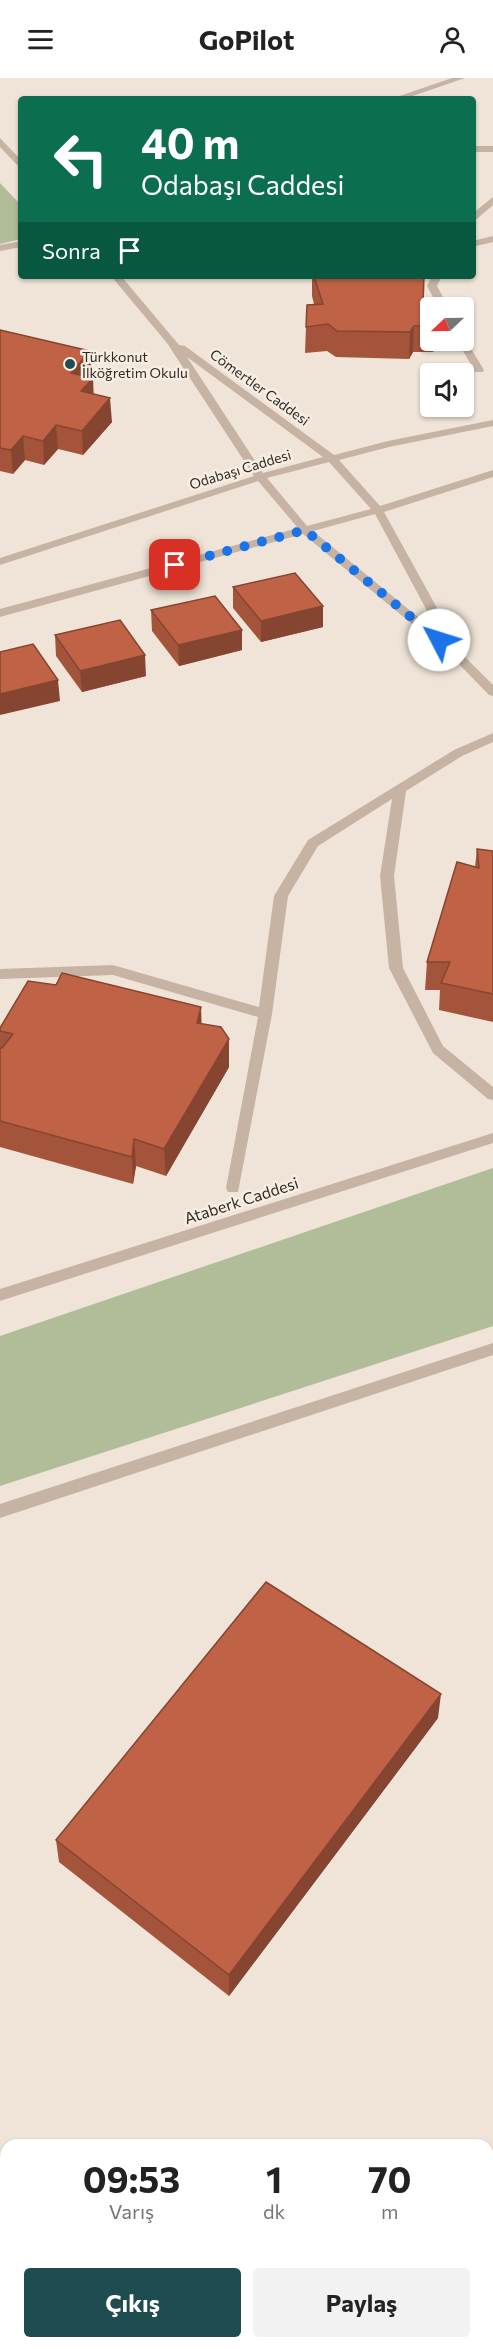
<!DOCTYPE html>
<html lang="tr">
<meta charset="utf-8">
<style>
:root{--surface:#fff;--page:#f2f2f2;--text:#222;--muted:#767676;--accent:#1e4d50}
body{margin:0;font-family:Commissioner,sans-serif;background:var(--page);color:var(--text);height:100vh;display:flex;flex-direction:column;font-size:22px;white-space:nowrap}
*{box-sizing:border-box;margin:0}
p{font-size:20px;color:var(--muted)}
.icon{flex:none;width:33px;height:33px;fill:none;stroke:currentColor;stroke-width:2;stroke-linecap:round;stroke-linejoin:round}
.map{position:relative;flex:1;overflow:hidden}
.drawer{position:absolute;left:0px;top:2061px;width:494px;height:210px;display:flex;flex-direction:column;background:var(--surface);border-radius:18px 18px 0 0;box-shadow:0 2px 4px #0004}
.drawer>*{flex:none}
.guide{position:absolute;left:18px;top:18px;width:458px;height:183px;border-radius:6px;box-shadow:0 2px 4px #0004;background:#0b6e4f;color:#fff;overflow:hidden}
.needle{width:39px;rotate:248deg}
.fabs{position:absolute;left:420px;top:219px;display:grid;gap:12px}
.fabs a{display:grid;place-items:center;width:54px;height:54px;border-radius:6px;background:var(--surface);box-shadow:0 2px 4px #0004;font-size:30px}
.pin{position:absolute;display:grid;place-items:center;width:51px;height:51px;color:#fff;margin:-26px;border-radius:12px;box-shadow:0 3px 9px #0006}
.me{position:absolute;width:66px;margin:-33px;rotate:310deg;stroke-linejoin:round;filter:drop-shadow(0 0 4px #0008)}
.turn{display:flex;align-items:center;gap:21px;height:126px;padding:0 24px;font-size:27px}
.turn .icon{width:78px;height:78px;stroke-width:2.5}
.turn b{display:block;font-size:42px;line-height:51px}
.then{display:flex;align-items:center;height:57px;padding:0 24px;background:#0003;gap:12px;font-size:22px}
.eta{display:flex;justify-content:space-evenly;align-items:center;height:102px;text-align:center}
.eta b{font-size:36px;font-weight:700;line-height:42px}
.button{display:flex;gap:12px;margin-top:auto;padding:12px 24px}
.button a{flex:1;height:69px;border-radius:6px;background:var(--accent);color:#fff;font-size:24px;font-weight:700;line-height:69px;text-align:center}
.button a+a{background:var(--page);color:var(--text)}
header{display:flex;justify-content:space-between;align-items:center;height:78px;padding:0 24px;background:var(--surface);font-size:27px;font-weight:700}
.map>svg:first-child{display:block}
</style>
<header><svg class="icon" aria-label="menu" viewBox="0 0 24 24"><path d="M4 6h16M4 12h16M4 18h16"/></svg>GoPilot<svg class="icon" aria-label="person" viewBox="0 0 24 24"><circle cx="12" cy="8" r="4"/><path d="M4 21q1-7 8-7t8 7"/></svg></header>
<div class="map">
<svg width="493" height="2271" viewBox="0 0 493 2271">
<rect width="100%" height="100%" fill="#efe4d7"/>
<path fill="#b1bd99" d="M0,105L21,127V161L0,166Z
M493,1090V1248L0,1408V1258Z
M488,2188H493V2271H0V2202L6,2201V2265H488Z"/>
<g fill="none" stroke-linecap="round" stroke-linejoin="round">
<path fill="#c6b3a4" fill-rule="evenodd" d="M452,0H465L404,21H391Z
M0,60L21,82V91L0,69Z
M472,68H493V74H472Z
M493,119V127L472,145V136Z
M493,158V164L472,169V163Z
M21,163V169L0,173V167Z
M111,198H121L179,267L185,268L334,377L388,363L493,342V348L389,369L339,382L380,428L493,392V399L384,434L458,568L456,570L493,607V618L489,617L452,579L303,456L0,539V531L298,450L258,403L0,487V480L254,398L167,265ZM187,279L323,379L263,395ZM329,384L371,431L307,448L267,400ZM375,436L440,557L313,453Z
M432,198H442L437,208L449,230H439L427,208Z
M464,259L484,292L483,294H475L457,262H464Z
M493,655V664L462,678L406,713L394,798L403,890L443,968L493,1009V1022L488,1021L433,975L389,890L380,798L392,721L318,768L288,818L272,936L238,1114H228L226,1110L258,939L113,897L0,901V891L113,887L259,929L274,818L308,762L454,672Z
M493,1055V1065L0,1223V1211Z
M493,1265V1277L0,1440V1426Z"/>
</g>
<path fill="#a4543b" d="M312,198H424L423,227L430,230V262H436L433,274H413L409,281L336,279L327,273L305,275L306,249L314,226L312,218Z
M0,252L90,273L92,297L90,299L93,316L112,344L83,377L58,371L44,387L25,382L13,396L0,393Z
M233,509L323,528V549L261,564L233,530Z
M151,532L242,572L179,588L152,553Z
M55,557L146,598L82,614L56,578Z
M477,771L493,773V944L439,932L440,912H425L427,884L475,789Z
M201,929V946L229,961V989L166,1098L136,1088L133,1106L0,1069V950Z
M438,1640L229,1918L59,1784L56,1762Z"/>
<path fill="#864530" d="M414,248L413,274L409,281L410,254Z
M434,262H436L433,274Z
M90,273L92,297L73,319L71,295Z
M93,300L94,324L81,313Z
M110,320L112,344L83,377L82,353Z
M56,347L58,371L44,387L43,363Z
M23,358L25,382L13,396L11,372Z
M323,528V549L261,564V543Z
M242,552V572L179,588L178,567Z
M145,577L146,598L82,614L80,593Z
M58,602L60,623L0,637V616Z
M201,929L202,957L197,945Z
M229,961V989L166,1098L164,1071Z
M134,1061L136,1088L133,1106L132,1079Z
M441,1616L438,1640L229,1918V1897Z"/>
<path fill="#bf6245" stroke="#864530" stroke-width="1.5" d="M314,198H424L423,227L439,228V230H430V248H414L410,254L337,253L328,246L306,249L307,227L323,226Z
M0,252L90,273L71,295L93,300L81,313L110,320L82,353L56,347L43,363L23,358L11,372L0,370Z
M295,495L323,528L261,543L233,509Z
M215,518L242,552L178,567L151,532Z
M120,542L145,577L80,593L55,557Z
M33,566L58,602L0,616V574Z
M477,771L493,773V916L441,905L450,884H427L457,784L479,790Z
M62,895L201,929L197,945L221,949L229,961L164,1071L134,1061L132,1079L0,1043V970H2L13,956L0,953V950L28,903L56,907Z
M266,1504L441,1616L229,1897L56,1762Z"/>
<g fill="none" stroke-linecap="round" stroke-linejoin="round">
<path stroke="#1a73e8" stroke-width="10" stroke-dasharray="0 18" d="M175,487L305,452L439,562"/>
</g>
<circle fill="#1e4d50" stroke="#f7eee3" stroke-width="2" cx="70" cy="286" r="6"/>
<g text-anchor="middle" dominant-baseline="central" stroke-width="5" stroke-linejoin="round" paint-order="stroke">
<g font-size="14" fill="#322925" stroke="#f7eee3" text-anchor="start">
<text x="82" y="278">Türkkonut<tspan x="82" dy="16">İlköğretim Okulu</tspan></text>
</g>
<g font-size="14" fill="#322925" stroke="#f7eee3">
<text transform="translate(260 309) rotate(36)">Cömertler Caddesi</text>
<text transform="translate(240 391) rotate(-17)">Odabaşı Caddesi</text>
</g>
<g font-size="16" fill="#322925" stroke="#f7eee3">
<text transform="translate(241 1122) rotate(-18)">Ataberk Caddesi</text>
</g>
</g>
</svg>
<div class="fabs">
<a><svg class="needle" viewBox="-14 -14 28 28"><path d="M0-13l5 13h-10z" fill="#e53935"/><path d="M0 13l5-13h-10z" fill="#767676"/></svg></a>
<a><svg class="icon" aria-label="sound" viewBox="0 0 24 24"><path d="M4 9h4l5-4v14l-5-4H4zM17 9q2 3 0 6"/></svg></a>
</div>
<div class="pin" style="left:175px;top:487px;background:#d93025"><svg class="icon" aria-label="arrive" viewBox="0 0 24 24"><path d="M6 21V4h12l-3 4 3 4H6"/></svg></div>
<svg class="me" style="left:439px;top:562px" viewBox="-20 -20 40 40"><circle r="19" fill="#fff"/><path d="M0-13L10 11 0 6-10 11z" fill="#1a73e8"/></svg>
<div class="guide">
<div class="turn"><svg class="icon" aria-label="left" viewBox="0 0 24 24"><path d="M17 20v-9H6M10 6l-5 5 5 5"/></svg><div><b>40 m</b>Odabaşı Caddesi</div></div>
<div class="then">Sonra<svg class="icon" aria-label="arrive" viewBox="0 0 24 24"><path d="M6 21V4h12l-3 4 3 4H6"/></svg></div>
</div>
<section class="drawer">
<div class="eta">
<div><b>09:53</b><p>Varış</p></div>
<div><b>1</b><p>dk</p></div>
<div><b>70</b><p>m</p></div>
</div>
<div class="button"><a>Çıkış</a><a>Paylaş</a></div>
</section>
</div>
